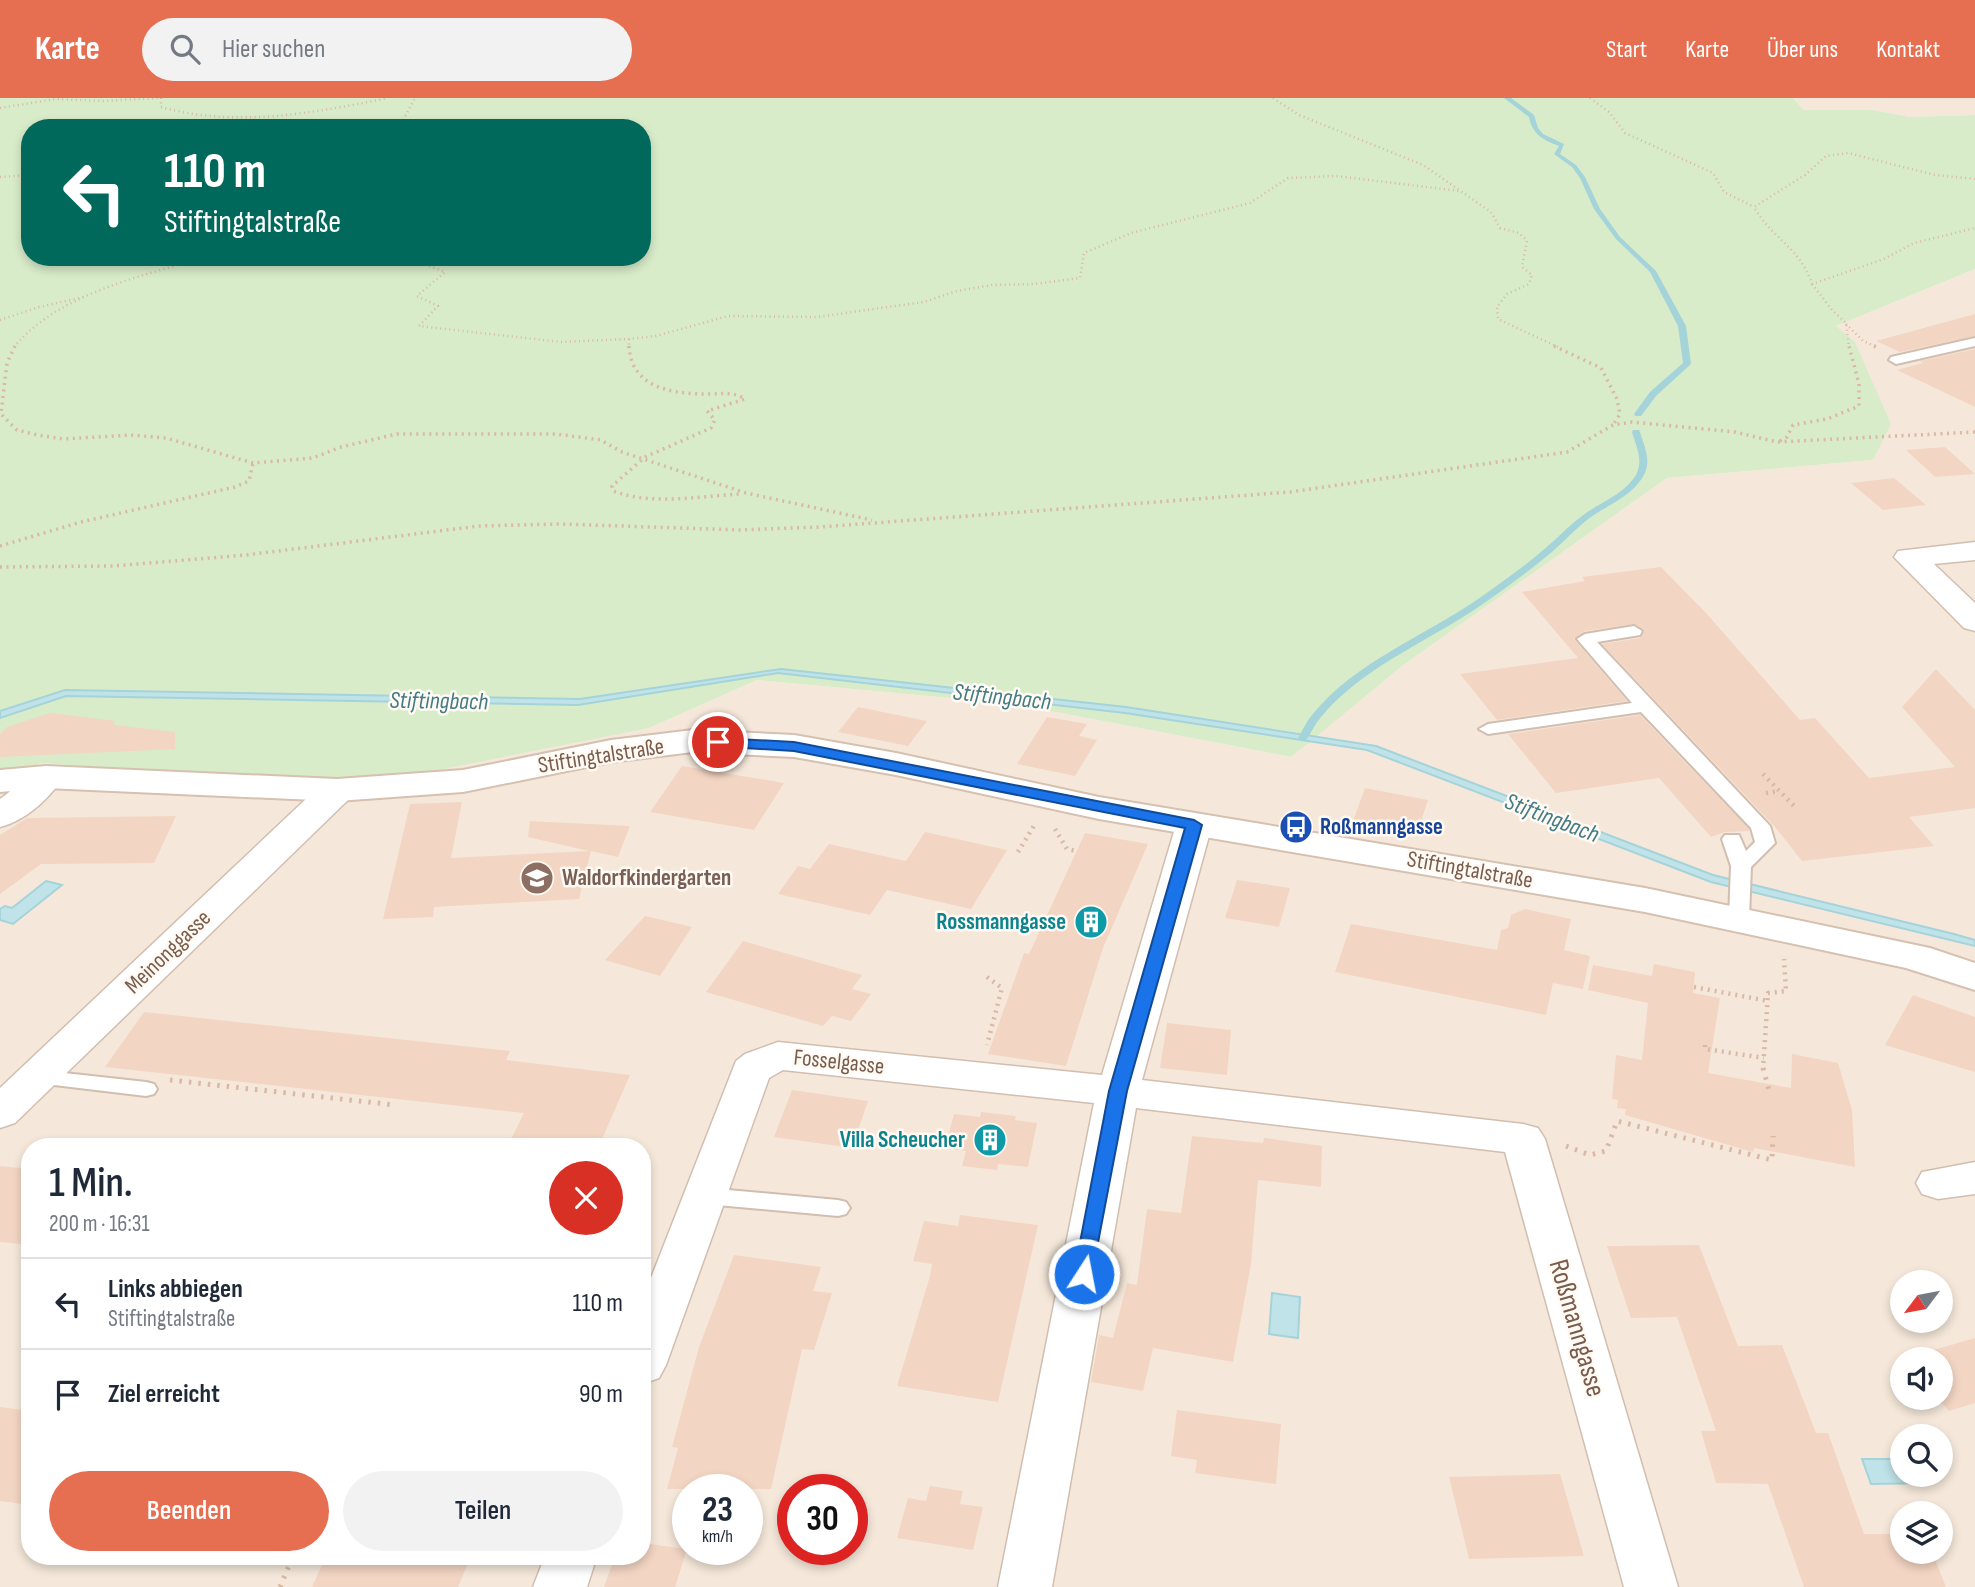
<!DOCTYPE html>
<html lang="de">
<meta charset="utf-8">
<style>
:root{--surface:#fff;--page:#f2f2f3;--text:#1f2937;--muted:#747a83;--line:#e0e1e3;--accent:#e76f51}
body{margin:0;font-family:"Sofia Sans Condensed",sans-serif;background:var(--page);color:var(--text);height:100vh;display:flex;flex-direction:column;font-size:26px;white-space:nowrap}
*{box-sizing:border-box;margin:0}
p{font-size:23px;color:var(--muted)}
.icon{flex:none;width:38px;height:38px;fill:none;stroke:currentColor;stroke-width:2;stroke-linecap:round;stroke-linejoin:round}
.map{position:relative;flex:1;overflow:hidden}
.details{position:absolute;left:21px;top:1040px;width:630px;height:427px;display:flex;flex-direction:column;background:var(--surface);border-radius:28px;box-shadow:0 4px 10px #0003}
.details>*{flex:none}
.hud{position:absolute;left:21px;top:21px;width:630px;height:147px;border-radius:28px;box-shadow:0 4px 10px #0003;background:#00695c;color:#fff;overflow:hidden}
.needle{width:46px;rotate:238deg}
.fabs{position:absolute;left:1890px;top:1172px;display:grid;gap:14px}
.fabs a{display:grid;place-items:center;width:63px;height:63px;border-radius:50%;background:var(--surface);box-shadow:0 4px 10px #0003;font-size:35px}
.speed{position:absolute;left:672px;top:1376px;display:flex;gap:14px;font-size:35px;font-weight:700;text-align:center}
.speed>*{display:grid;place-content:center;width:91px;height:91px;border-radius:50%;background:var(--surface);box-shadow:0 4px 10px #0003;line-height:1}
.speed small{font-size:18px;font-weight:400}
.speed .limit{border:10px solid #d22;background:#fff;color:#111}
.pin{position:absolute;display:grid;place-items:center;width:60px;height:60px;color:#fff;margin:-30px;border:4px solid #fff;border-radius:50%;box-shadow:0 2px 7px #0007}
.me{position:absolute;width:77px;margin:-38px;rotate:11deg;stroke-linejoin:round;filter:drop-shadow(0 0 5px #0008)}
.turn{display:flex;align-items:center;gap:24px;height:147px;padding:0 28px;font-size:32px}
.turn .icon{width:91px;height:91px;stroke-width:2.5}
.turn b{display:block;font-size:49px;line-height:60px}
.round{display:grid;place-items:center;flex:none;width:74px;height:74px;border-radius:37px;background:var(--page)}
.headline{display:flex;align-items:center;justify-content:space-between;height:119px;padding:0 28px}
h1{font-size:42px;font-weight:600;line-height:52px}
.button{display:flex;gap:14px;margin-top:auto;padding:14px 28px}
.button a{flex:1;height:80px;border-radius:42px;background:var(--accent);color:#fff;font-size:28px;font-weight:600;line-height:80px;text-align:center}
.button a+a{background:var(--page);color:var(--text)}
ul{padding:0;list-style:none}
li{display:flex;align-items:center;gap:21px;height:91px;padding:0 28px;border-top:2px solid var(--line)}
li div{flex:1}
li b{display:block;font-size:26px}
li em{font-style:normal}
header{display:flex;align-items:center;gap:42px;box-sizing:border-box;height:98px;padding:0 35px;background:var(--accent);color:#fff}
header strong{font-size:33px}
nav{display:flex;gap:38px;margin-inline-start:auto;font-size:24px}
.search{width:490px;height:63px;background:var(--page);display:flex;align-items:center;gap:18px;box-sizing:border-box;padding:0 24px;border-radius:38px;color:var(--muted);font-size:26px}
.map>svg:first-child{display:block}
</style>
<header>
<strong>Karte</strong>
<div class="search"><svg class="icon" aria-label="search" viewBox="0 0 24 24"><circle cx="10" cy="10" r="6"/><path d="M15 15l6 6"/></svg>Hier suchen</div>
<nav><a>Start</a><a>Karte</a><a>Über uns</a><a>Kontakt</a></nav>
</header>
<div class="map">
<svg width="1975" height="1489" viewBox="0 0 1975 1489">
<rect width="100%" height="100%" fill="#fdf6ec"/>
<path fill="#f5e8da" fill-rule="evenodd" d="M1793,0H1975V17L1910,19L1873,12H1804Z
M1975,171V1489H0V694L39,665L257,680L649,630L757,582L1014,606L1291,659L1402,568L1667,380L1873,362L1836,228ZM30,1048H642V1458H30ZM1902,1185H1941V1223H1902ZM1902,1262H1941V1300H1902ZM1902,1339H1941V1377H1902ZM688,1391H747V1451H688ZM793,1391H852V1451H793ZM1902,1416H1941V1454H1902Z"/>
<path fill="#d8ecc9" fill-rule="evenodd" d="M0,0H1793L1804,12H1873L1910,19L1975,17V171L1836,228L1855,244L1891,326L1873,362L1667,380L1402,568L1317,638L1126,609L781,571L580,601L136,594L578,607L778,575L1125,615L1311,643L1291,659L1014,606L757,582L649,630L408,678L257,680L40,665L14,684L0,685ZM30,30H642V159H30Z"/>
<path fill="#bfe3e8" stroke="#a5d3da" stroke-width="2" d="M781,571L1126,609L1376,648L1713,777L1954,836L1975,842V848L1711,784L1367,652L1125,615L778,575L578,607L66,598L0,620V613L65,592L580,601Z
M46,783L62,787L13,826L0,822V811L5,808L12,810Z
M1272,1195L1300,1199L1298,1240L1269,1236Z
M1902,1361V1377H1925L1928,1385L1871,1386L1862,1361Z"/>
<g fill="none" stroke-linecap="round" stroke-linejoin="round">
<path fill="#a5d3da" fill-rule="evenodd" d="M1504,0H1511L1534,17L1538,30L1543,36L1564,46L1560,56L1576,67L1585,79L1600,111L1620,139L1656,173L1686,228L1691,266L1656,298L1641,318H1635L1634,316L1650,294L1683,265L1678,228L1650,174L1616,141L1594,111L1580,80L1572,69L1554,56L1559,48C1543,42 1532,36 1529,19Z
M1633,332H1639L1640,334C1644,348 1651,361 1645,375C1633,399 1606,407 1587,422C1573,433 1561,447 1547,458C1524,477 1499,495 1474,512C1422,546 1361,571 1321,619C1315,626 1311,635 1306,642H1300L1298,640C1303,632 1306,624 1312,617C1355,564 1423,539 1478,501C1500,486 1522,470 1542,453C1556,442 1568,428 1582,418C1600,404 1626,396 1637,375C1643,361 1636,348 1632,334Z"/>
</g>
<path fill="#f3d5c3" d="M1975,216V238L1900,254L1876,243Z
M1975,251V309L1897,272L1923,265L1920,263Z
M1945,349L1975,376L1935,379L1906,352Z
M1894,380L1926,407L1883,412L1851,385Z
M1661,469L1707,516L1800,622L1815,620L1869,680L1955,669L1902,609L1936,571L1975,612V710L1909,719L1934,748L1802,763L1775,729L1602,546L1640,540L1645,532L1635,526L1585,533L1574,541L1627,603L1497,622L1460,576L1578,560L1522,494L1585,483L1582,479Z
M858,609L927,623L908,648L838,634Z
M50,615L115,623L114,627L175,634V651L0,659V636L7,629Z
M1640,617L1749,731V733L1725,734L1711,739L1659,680L1556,695L1508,636Z
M1047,619L1087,626L1079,638L1097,642L1075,678L1017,666Z
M682,668L784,685L754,732L650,714Z
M1365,690L1428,702L1416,738L1352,726Z
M462,704L451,760L589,753L528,739L530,723L630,728L618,759L591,753L579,801L434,809L433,819L383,821L410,706Z
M176,718L154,765L41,766L0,796V737L27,720Z
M925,734L1007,752L971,811L887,792L870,817L778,796L798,768L810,771L829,746L906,763Z
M1085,735L1148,746L1103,850L1066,968L988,956L1024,855L1029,856Z
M1237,782L1290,790L1279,829L1225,820Z
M1525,811L1571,821L1564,852L1590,858L1583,891L1553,885L1546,917L1335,874L1351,826L1497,852L1501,832L1508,830L1511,817Z
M645,818L692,829L660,878L605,862Z
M743,843L862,877L852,891L871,896L851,923L832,918L823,928L706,894Z
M1654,866L1695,874L1693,895L1720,900L1708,975L1791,990L1792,956L1838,965L1852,1012L1855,1069L1754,1050L1753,1054L1625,1017L1626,1011L1617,1010L1618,1002L1612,1001L1616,957L1642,962L1648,905L1588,892L1593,867L1652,878Z
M1913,897L1975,919V974L1885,947Z
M144,914L510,953L506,962L630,977L599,1048H556L510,1043L524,1015L105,969Z
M1167,925L1231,932L1227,977L1160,970Z
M792,992L868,1003L852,1050L774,1039Z
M981,1014L1016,1018L1015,1022L1037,1025L1028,1069L998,1066L997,1072L962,1068L966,1053L945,1050L954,1016L980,1019Z
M1192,1038L1263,1045L1264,1040L1322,1048L1321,1089L1258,1082L1251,1166L1233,1264L1153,1250L1143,1293L1091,1284L1099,1237L1113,1240L1127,1185L1137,1187L1147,1111L1181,1115Z
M0,1068L30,1071V1147L0,1144Z
M960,1117L1038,1127L998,1304L897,1288L930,1178L932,1166L913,1163L924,1123L958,1128Z
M1699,1147L1738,1248L1782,1247L1816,1335H1828L1864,1436H1902V1454H1932L1946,1489H1804L1768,1386L1716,1385L1701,1333H1716L1677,1219L1631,1220L1607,1148Z
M734,1157L821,1169L813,1193L832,1195L814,1252L802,1251L771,1391H667L678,1350L672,1349L699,1249Z
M1975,1240V1305L1949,1313L1937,1300H1941V1262L1903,1261Z
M0,1309L30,1313V1407L0,1403Z
M1177,1312L1281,1326L1276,1386L1195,1375L1197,1362L1171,1358Z
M1560,1376L1584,1458L1469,1461L1449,1379Z
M930,1388L963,1393L960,1406L983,1409L973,1452L897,1440L908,1400L926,1403Z
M642,1445L687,1451L675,1489H604L615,1458H642Z
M326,1458H471L458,1489H312Z"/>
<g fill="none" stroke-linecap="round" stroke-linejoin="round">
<defs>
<path id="lane" d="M1975,240V248L1896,266L1889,262L1891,259Z
M1634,528L1642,533L1640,537L1597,544L1770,728L1775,745L1751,769L1749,820L1746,824H1732L1729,820L1731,768L1722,741L1725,737H1739L1746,753L1755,744L1751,730L1641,614L1488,636L1479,631L1488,626L1632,605L1577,541L1585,536Z
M37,972L146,984L154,986L157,991L154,996L146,998L29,984L26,979L29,974Z
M706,1090L838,1102L846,1104L850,1110L846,1116L838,1118L706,1106L698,1104L694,1098L698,1092Z"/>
<path id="street" d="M1975,444V462L1934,466L1975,505V533L1964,530L1894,459L1898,453Z
M46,668L58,672L64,679C48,701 27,722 0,729V701C15,691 29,673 46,668Z
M337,681L350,684L355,692L350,700L15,1025L0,1030V990L324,684Z
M1194,716L1207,719L1212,727L1142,982L1523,1026L1538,1030L1545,1041L1678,1489H1624L1505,1054L1136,1010L1052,1489H998L1094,1005L783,972L769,980L666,1267L659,1280L642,1286V1203L736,963L745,956L778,944L1102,977L1176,727L1181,719Z
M1975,1064V1096L1938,1101L1922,1096L1916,1085L1922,1074Z
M545,1458H597L587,1489H533Z"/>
<path id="secondary" d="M693,632L794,637L896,655L1099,699L1645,790L1930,850L1975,865V892L1906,870L1645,814L1099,721L896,677L794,659L693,654L611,664L463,694L337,703L46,690L0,694V672L46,668L337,681L463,672L611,642Z"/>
</defs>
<use href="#lane" stroke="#d1beb0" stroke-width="4"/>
<use href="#street" stroke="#d1beb0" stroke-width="3"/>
<use href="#secondary" stroke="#d6c0b0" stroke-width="4"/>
<path stroke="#d9b8a5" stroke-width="2.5" stroke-dasharray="1 3.5" stroke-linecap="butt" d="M161,0V9C236,30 313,15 388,0
M1273,0L1299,17L1423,67L1491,114L1500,130L1519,135L1527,143L1522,169L1532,177L1529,186L1507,196L1497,209L1498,221L1558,249
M1590,0L1609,14L1625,35L1713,75L1724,94L1754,109
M0,10L56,1L104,3L160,0
M399,30L415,0
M0,79L30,77
M1975,81L1935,77L1848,55L1826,58L1805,77L1754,109C1772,141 1799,148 1812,186L1884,161L1914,145L1975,130
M372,159L410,161L445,174L417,198L438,208L419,228L561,244L629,241L656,238L728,218L817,219L924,204L957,193L992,187L1034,186L1080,180L1084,155L1131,135L1250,105L1288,80L1336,78L1460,93
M1812,186L1832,212L1846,225L1849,249
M0,222L39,209L84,199
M1846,226L1863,243L1877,249
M629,241V249
M14,249C59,195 140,179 205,159"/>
<path stroke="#d9b8a5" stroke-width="3.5" stroke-dasharray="2 4.5" stroke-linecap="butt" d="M15,248L7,265L1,316L17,332L37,337L64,341L131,337L166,340L253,365L313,360L341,349L397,336H556L601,342L622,354L746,395L872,422
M629,248C631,290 672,296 708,296C721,296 733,293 745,301L707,313L715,322L711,330L645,359L612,388L613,393C653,408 699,398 741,396
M1554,248L1601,270L1617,301L1620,316L1613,327
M1874,248L1877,249
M1780,343L1787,339L1793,327L1827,321L1859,308V286L1849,248
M0,448L81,424L235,389L249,383L253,365
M0,469L113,468L246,457L479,428L561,426L740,432L820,429L1290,394L1567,354L1613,327L1632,324L1735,334L1777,344L1975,334"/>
<path stroke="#d9b8a5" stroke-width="4.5" stroke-dasharray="2 5" stroke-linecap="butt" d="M1763,676L1794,708
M1766,695L1779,693
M1055,731L1067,751L1076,753
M1018,754L1035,726
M987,879L1002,890L987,947
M1694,889L1768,903
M1705,947V951L1764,960
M1763,972L1768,895L1786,893L1784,861"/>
<path stroke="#d9b8a5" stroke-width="5" stroke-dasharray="2.5 7" stroke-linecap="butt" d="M1763,970L1770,996
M170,982L395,1007
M1566,1048L1590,1057L1606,1053L1617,1023L1772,1062L1773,1038
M280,1489L293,1458"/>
<use href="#lane" fill="#fff" fill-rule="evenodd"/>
<use href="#street" fill="#fff" fill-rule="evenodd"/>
<use href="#secondary" fill="#fff" fill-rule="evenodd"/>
</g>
<path fill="#1a73e8" stroke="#114b97" stroke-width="2" d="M718,640L794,644L1194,722L1202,727L1127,993L1091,1181L1084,1183L1076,1181L1074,1176L1109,993L1185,730L794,653L713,648L711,644L713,641Z"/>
<defs>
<symbol id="bus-disc" viewBox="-11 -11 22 22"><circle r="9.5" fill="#1a4fb4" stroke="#fffaf3"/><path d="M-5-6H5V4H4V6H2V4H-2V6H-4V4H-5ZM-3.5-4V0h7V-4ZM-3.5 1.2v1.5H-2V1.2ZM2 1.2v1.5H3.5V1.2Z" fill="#fff"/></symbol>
<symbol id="school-disc" viewBox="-11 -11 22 22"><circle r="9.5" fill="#8d6e63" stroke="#fffaf3"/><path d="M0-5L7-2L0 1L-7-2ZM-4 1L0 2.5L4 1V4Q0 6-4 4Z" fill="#fff"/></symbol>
<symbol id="building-disc" viewBox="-11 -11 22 22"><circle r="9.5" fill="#0f9aa8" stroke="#fffaf3"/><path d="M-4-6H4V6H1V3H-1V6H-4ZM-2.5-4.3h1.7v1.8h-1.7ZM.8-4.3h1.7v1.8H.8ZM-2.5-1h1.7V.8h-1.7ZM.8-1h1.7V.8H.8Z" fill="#fff"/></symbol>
</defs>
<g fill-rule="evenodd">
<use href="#bus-disc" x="1277" y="710" width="38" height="38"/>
<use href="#school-disc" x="518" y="761" width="38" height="38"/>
<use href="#building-disc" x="1072" y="805" width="38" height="38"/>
<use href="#building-disc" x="971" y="1023" width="38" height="38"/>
</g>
<g text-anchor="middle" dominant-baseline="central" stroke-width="5" stroke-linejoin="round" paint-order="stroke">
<g font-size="23" fill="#7a5c4d" stroke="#fffaf3">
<text transform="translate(601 658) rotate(-9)">Stiftingtalstraße</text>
<text transform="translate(1470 772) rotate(10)">Stiftingtalstraße</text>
<text transform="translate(168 854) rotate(-44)">Meinonggasse</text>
<text transform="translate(839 964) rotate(6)">Fosselgasse</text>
</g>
<g font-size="23" font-weight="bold" fill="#164399" stroke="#fffaf3" text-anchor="start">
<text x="1320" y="729">Roßmanngasse</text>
</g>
<g font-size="23" font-weight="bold" fill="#785e54" stroke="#fffaf3" text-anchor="start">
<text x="562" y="780">Waldorfkindergarten</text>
</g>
<g font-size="23" font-weight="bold" fill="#0d838f" stroke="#fffaf3" text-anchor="end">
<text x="1066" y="824">Rossmanngasse</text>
<text x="965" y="1042">Villa Scheucher</text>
</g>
<g font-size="24" font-style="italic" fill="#437c86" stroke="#fffaf3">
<text transform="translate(1002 599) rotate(6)">Stiftingbach</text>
<text transform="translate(439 603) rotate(1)">Stiftingbach</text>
<text transform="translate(1552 720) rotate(21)">Stiftingbach</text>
</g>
<g font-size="28" fill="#7a5c4d" stroke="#fffaf3">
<text transform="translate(1577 1230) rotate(74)">Roßmanngasse</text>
</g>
</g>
</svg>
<div class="fabs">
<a><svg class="needle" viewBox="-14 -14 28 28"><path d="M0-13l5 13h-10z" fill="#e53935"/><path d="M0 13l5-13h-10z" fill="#747a83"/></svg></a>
<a><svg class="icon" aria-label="sound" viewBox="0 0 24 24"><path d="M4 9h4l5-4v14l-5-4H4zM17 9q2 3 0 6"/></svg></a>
<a><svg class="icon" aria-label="search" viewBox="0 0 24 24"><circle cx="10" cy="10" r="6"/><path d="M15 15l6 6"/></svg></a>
<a><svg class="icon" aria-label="layers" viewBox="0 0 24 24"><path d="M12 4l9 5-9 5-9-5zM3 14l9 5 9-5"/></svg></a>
</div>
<div class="speed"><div>23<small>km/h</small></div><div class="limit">30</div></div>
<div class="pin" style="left:718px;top:644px;background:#d93025"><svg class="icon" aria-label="arrive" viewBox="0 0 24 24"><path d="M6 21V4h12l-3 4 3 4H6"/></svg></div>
<svg class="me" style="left:1084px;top:1176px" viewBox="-20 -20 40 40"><circle r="17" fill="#1a73e8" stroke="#fff" stroke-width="3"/><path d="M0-11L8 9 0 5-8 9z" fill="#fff"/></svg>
<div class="hud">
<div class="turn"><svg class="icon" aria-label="left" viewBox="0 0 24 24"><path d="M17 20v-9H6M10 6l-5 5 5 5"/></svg><div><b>110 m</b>Stiftingtalstraße</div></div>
</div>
<section class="details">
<div class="headline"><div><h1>1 Min.</h1><p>200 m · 16:31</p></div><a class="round" style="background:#d93025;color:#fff"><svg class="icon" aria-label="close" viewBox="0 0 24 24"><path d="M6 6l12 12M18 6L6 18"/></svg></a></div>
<ul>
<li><svg class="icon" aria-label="left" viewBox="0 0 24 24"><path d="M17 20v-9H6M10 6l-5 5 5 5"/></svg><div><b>Links abbiegen</b><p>Stiftingtalstraße</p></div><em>110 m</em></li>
<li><svg class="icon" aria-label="arrive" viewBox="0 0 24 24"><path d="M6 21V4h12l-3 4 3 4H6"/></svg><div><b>Ziel erreicht</b></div><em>90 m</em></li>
</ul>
<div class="button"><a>Beenden</a><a>Teilen</a></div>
</section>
</div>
